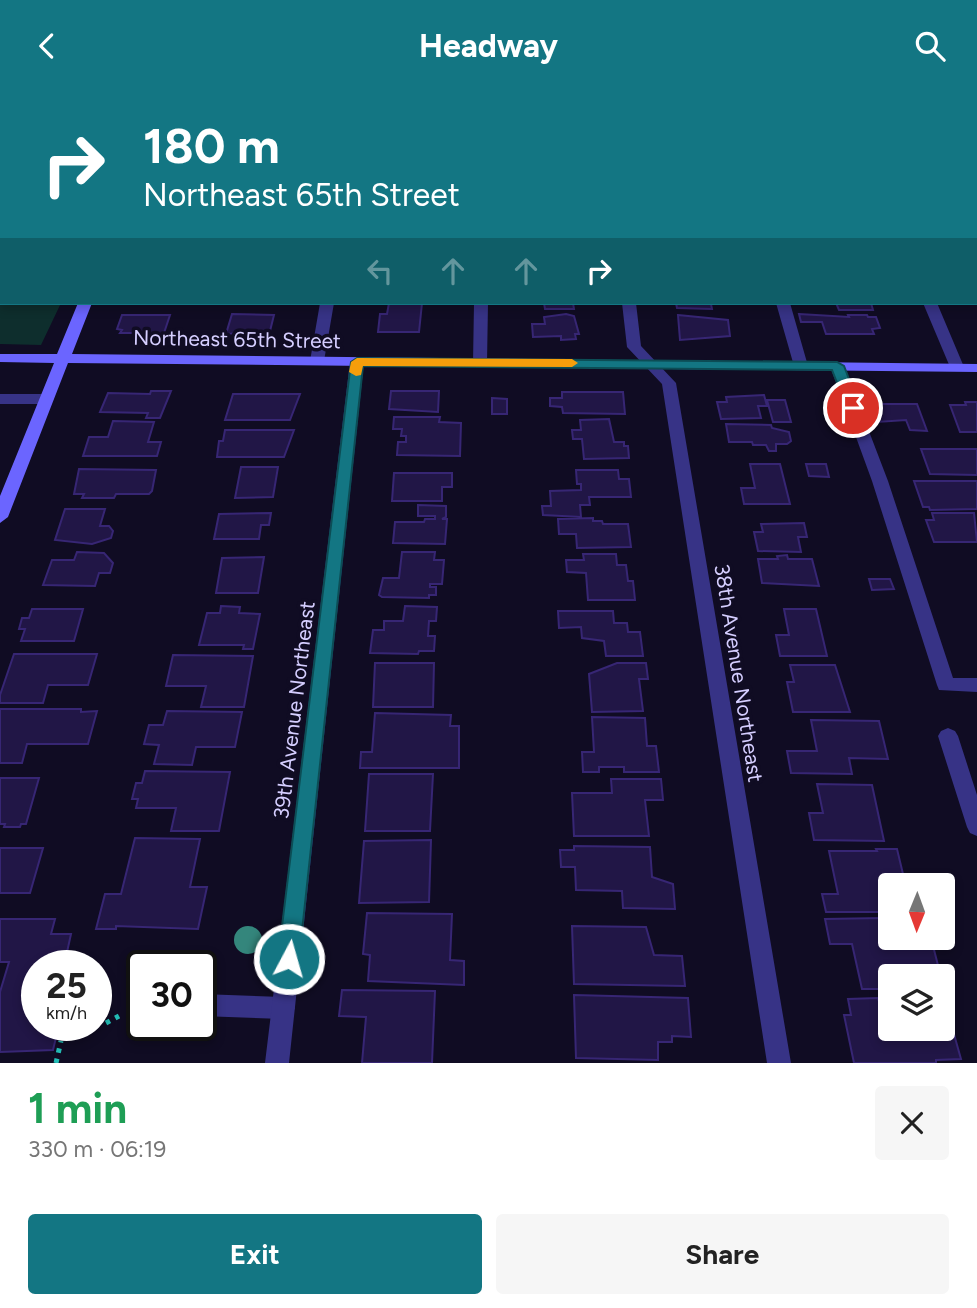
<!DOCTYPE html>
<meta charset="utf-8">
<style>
:root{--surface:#fff;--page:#f6f6f6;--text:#222;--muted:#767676;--accent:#137683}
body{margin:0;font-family:Figtree,sans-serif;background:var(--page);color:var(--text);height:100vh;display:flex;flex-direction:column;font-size:26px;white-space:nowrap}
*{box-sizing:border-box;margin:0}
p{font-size:23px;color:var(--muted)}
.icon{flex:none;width:38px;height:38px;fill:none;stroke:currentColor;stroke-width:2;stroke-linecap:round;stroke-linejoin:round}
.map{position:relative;height:972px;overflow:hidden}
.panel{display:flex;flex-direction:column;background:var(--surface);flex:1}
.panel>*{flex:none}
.guide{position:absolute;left:0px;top:0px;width:978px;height:214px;box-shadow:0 4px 10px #0003;background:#137683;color:#fff;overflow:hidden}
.needle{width:46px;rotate:181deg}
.fabs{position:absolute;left:878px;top:782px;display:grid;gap:14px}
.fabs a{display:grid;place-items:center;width:77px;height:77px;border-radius:7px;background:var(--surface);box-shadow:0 4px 10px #0003;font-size:35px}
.speed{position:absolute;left:21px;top:859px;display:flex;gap:14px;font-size:35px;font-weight:700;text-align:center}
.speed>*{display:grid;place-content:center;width:91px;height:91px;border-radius:50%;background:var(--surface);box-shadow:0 4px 10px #0003;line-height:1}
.speed small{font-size:18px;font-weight:400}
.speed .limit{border:4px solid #111;border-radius:10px;background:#fff;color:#111}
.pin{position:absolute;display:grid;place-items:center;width:60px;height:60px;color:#fff;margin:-30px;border:4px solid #fff;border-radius:50%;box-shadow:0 2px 7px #0007}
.me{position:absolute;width:77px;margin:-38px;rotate:6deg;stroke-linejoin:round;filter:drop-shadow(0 0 5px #0008)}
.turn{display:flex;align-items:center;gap:24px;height:147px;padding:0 28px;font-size:32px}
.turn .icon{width:91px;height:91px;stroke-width:2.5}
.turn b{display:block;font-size:49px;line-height:60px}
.lanes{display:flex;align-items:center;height:66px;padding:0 28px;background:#0003;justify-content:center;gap:35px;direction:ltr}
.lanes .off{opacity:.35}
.round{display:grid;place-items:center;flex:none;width:74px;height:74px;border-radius:7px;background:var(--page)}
.summary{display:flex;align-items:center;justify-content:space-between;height:119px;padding:0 28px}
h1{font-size:42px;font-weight:700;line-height:52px;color:#1e9e55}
.action{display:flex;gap:14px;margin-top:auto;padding:14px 28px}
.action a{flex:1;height:80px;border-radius:7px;background:var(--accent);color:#fff;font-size:28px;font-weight:700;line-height:80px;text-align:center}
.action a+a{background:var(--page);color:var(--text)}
header{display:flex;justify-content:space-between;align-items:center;height:91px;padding:0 28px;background:var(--accent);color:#fff;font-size:32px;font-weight:700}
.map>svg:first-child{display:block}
</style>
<header><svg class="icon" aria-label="back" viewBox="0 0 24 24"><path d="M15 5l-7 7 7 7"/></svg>Headway<svg class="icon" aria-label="search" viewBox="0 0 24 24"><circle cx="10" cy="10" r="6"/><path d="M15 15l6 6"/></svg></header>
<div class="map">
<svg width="977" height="972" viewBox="0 0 977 972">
<rect width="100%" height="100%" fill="#100c23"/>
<path fill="#0e2e2d" d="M0,181L2,212H61L41,254L0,253Z"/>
<path fill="#211646" stroke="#372674" stroke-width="2" d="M389,212H422L419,241H378L380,223H387Z
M544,212H573L574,218H545Z
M676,212L711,213L712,218L677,217Z
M836,212H871L873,219H839Z
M232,223L274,224L270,240L226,243Z
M566,223L574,225L579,243H575L576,248L561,249V245L533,246L532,233H545L544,226Z
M799,223L849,226L848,224H867L868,226H876L880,237L872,238L874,243H826L822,231H801Z
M122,224H170L164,242H120L122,239L117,238Z
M678,224L728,229L730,245L680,249Z
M151,300H171L160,327H146L148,322L100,321L108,302L150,303Z
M391,300H439L438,321L389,318Z
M562,301H623L625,323L563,322L562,316L550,315V307H562Z
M233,303H300L290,329H225Z
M764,304L767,315H758L761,327L721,328L717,311H727L726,306Z
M492,307L507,308V323H492Z
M767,309H785L791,331H773Z
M965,311H977V341H960L950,314H966Z
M875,313H917L927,340L910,339L906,329L877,331Z
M394,326H440L439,331L461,332L460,365L397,364L398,351H406V345H401L402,338H393Z
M609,328L614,351H624V355H628L629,367L584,368L582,348H573L572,339H581L580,329Z
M113,330L154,331L148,351H161L157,365H83L89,346H108Z
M726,333L771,334L772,337L789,341L791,350L787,353H776V360H769L766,354H753L752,351H729Z
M225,339H294L284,366H217L219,350H223Z
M921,358H977V384L930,383Z
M750,373H780L790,413H744L741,397H755Z
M806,373H826L829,386L809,385Z
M241,376H278L273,406L235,407Z
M79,378L156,379L152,400L149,403H116L114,407H82L84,403H74Z
M576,379H618L619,388H629L631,406H589L590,414H580L581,426L543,424L542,415H551L550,400L581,399V393H577Z
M394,382H452V396H442V410H392Z
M914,390H977V418L930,419L929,416H923Z
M418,414L446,415V426L442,428H447L445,453L393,452L395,431H424L425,428H435V425H418Z
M65,418H105L100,435H109L113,440L111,447L92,453L55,449Z
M271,422L269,434H261L259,448H214L219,423Z
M932,422H974L977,451H934L926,429H934Z
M593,427V430H602L603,433H628L631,456L577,457L576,443H559L558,428Z
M804,432L807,446H798L801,461L758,460L754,441H763L761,433Z
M77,461L104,462L113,472L110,482H99L95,495L43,494L52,469H74Z
M402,461H435L434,469H444L442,493H430V496H436V504H429V507L382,506L379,504L383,487H399Z
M583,463H616L617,474H626L628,490H633L635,509H588L586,482L567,481L566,469H584Z
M787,464L788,468H812L819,495L762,492L758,468H778L777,465Z
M264,466L258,502H216L222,467Z
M869,488H890L894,498L872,499Z
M221,515L240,516L239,522L260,523L253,558H243L244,554H199L207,522H220Z
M405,515L437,516L436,530H429L428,545H435L434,560H419L418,563L370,562L373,539H384V530H403Z
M32,518H83L74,550H21L25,538H19L22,527H29Z
M784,518H816L827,565H780L776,544H789Z
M558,520H613L614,532H627L628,541H640L643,565H606L604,550L582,547L581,536L559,537Z
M14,563H97L88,594H48L43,612H0V604Z
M173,564L253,565L244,616H201L206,595H166Z
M375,572H434L433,616H373Z
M617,572H646L648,588H639L643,620L592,621L589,583Z
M790,574H835L850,621H793L787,591H794Z
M0,618H81V621L97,620L88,653H27L22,672H0Z
M167,620L242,621L235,656H196L192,674L154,673L159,654L144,653L149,634H163Z
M375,622L451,624L450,635H459V677H360L361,661H372Z
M592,626L645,627L647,655H656L659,681H624V676H599V681H583L582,661H594Z
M811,629L879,630L888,668L849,667L852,683L791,682L787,660H817Z
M145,680L230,681L219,740H171L176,717H136L138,708H132L136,692H142Z
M369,683H433L430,740H365Z
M0,687H39L26,733H21L20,736H4L5,733H0Z
M611,688H661L663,709H645L649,745H574L572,702H612Z
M817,693L872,694L884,750L814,749L809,722H823Z
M135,747L200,748L190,796H207L198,838L116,835V838H96L105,803H121Z
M431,749L429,811L359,812L364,750Z
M574,755L650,756L652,786L673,793L675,818L623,817L622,800L576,799L575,776H561L560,759H574Z
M0,757H43L30,802H0Z
M876,758H897L903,783H886L891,802V821H826L822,803H838L829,760H877Z
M367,822L452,823L450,869L464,870V894L368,890L370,864L363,863Z
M883,827L887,847H931L941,886H891V898H862L852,853H830L825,828Z
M0,828H55L51,843H71L64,875H37V934H59L53,959L0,961V901L9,871H0Z
M572,835L646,836L654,864L682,865L685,895L574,893Z
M342,899L435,900L432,972H362L366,926L339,925Z
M574,904L688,907L691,946L672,945V951H658V969L576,967Z
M878,907L882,922H891V938H943V922H948L961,968L936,969V972H854L844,924H851L848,908Z"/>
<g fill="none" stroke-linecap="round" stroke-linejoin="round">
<path stroke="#24bdb6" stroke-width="5" stroke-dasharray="4.5 6" stroke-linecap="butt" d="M106,932L119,925
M56,972L61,950"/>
<path fill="#373386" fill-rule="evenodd" d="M482,0H492V2H482Z
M718,0H728L729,2H718Z
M956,0H966L967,2H956Z
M976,25H977V31H976Z
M474,212H488L487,272L480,276L473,272Z
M776,212H790L808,275L806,278L801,279L794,275Z
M0,303H46L54,308L46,313H0Z
M948,637L955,640L958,645L977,704V745L970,742L967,736L938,645L941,640Z
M140,901H142V923L132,920L128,912L132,904Z
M201,903L283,906L291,909L295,917L291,925L283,928L201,925Z"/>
<path fill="#373386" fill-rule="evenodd" d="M360,0H370L359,2Z
M599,0H609V2H599Z
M836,0H846V2H836Z
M320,212H334L324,270L317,274L310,270Z
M622,212H636L641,255L676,292L791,972H767L662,293L627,256Z
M923,212H937L964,276L962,279H952L950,276Z
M357,267L364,271L289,972H265L350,271Z
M837,271L844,275L888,390L953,587H977V601L939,599L937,594L872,390L830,275Z"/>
<path fill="#6b65ff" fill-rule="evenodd" d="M167,0H177L166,2Z
M78,212H92L72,263L977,273V281L68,272L8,426L0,432V405L54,272L0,271V263H57Z"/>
</g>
<circle fill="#34867c" cx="248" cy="849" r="14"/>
<path fill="#137683" stroke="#0c4d55" stroke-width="2" d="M357,267L837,271L844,275L860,317L853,321L848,320L832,279L363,275L299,868L296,875L289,877L281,875L278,868L351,271Z"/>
<path fill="#f59e0b" d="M357,267L572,268L578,272L572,276L363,275L361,284L356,285L349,281L351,271Z"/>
<g text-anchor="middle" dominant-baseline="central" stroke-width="7" stroke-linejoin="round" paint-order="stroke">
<g font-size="21" fill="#d5ceff" stroke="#100c23">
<text transform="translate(237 248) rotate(1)">Northeast 65th Street</text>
<text transform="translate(739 582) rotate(81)">38th Avenue Northeast</text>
<text transform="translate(294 619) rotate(-83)">39th Avenue Northeast</text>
</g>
</g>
</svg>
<div class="fabs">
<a><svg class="needle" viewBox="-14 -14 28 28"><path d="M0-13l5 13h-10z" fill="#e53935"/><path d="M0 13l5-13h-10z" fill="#767676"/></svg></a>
<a><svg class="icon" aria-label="layers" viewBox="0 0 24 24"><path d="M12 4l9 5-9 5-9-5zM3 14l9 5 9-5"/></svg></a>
</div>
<div class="speed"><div>25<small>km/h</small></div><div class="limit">30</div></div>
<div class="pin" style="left:853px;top:317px;background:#d93025"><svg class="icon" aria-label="arrive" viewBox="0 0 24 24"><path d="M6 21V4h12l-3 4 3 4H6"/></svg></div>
<svg class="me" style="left:289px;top:868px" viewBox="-20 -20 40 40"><circle r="17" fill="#137683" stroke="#fff" stroke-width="3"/><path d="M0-11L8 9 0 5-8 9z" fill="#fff"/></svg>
<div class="guide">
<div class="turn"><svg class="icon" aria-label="right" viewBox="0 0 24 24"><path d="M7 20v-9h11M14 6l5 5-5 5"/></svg><div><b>180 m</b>Northeast 65th Street</div></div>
<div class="lanes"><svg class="icon off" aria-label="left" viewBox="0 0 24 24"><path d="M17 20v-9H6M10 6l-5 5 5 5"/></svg><svg class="icon off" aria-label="ahead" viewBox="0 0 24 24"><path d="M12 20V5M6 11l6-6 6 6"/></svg><svg class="icon off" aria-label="ahead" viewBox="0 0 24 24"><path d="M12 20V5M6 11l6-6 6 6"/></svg><svg class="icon" aria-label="right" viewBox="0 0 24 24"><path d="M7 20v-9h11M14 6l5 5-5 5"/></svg></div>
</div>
</div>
<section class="panel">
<div class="summary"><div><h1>1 min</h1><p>330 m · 06:19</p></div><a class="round"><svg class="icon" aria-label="close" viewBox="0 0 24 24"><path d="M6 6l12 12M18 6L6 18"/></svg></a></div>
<div class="action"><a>Exit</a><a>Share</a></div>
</section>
